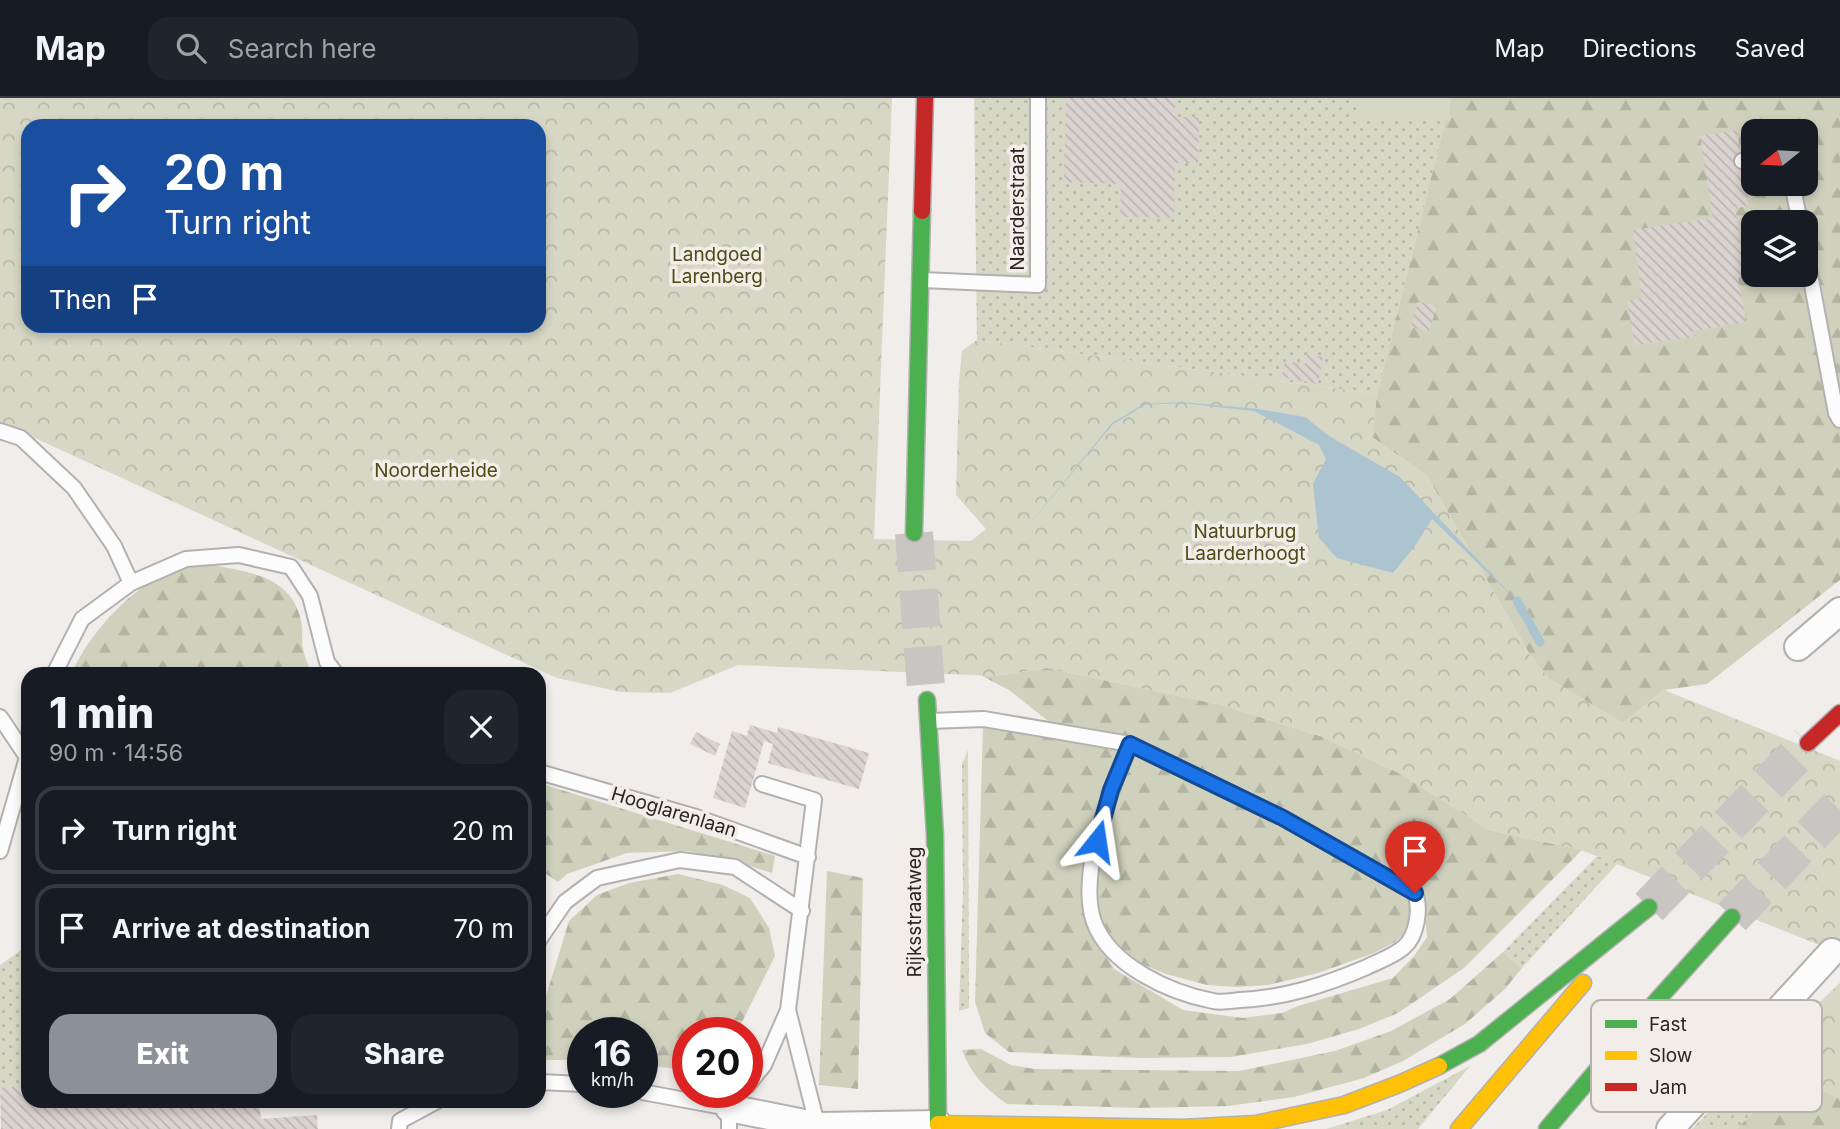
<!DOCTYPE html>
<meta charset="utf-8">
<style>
:root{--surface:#171b24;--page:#20242c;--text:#f1f3f6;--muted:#9ea1a6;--line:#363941;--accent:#8c9099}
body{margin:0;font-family:Inter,sans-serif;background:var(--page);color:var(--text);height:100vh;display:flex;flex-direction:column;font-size:26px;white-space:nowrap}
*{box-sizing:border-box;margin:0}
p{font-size:23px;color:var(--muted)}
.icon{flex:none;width:38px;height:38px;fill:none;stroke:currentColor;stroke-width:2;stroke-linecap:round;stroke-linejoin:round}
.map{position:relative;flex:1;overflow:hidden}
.panel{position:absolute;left:21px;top:569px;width:525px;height:441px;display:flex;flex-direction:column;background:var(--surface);border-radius:21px;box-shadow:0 4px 10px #0003}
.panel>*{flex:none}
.top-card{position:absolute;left:21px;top:21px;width:525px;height:214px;border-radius:21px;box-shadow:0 4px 10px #0003;background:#1a4fa0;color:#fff;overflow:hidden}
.needle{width:46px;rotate:252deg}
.buttons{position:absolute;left:1741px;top:21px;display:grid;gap:14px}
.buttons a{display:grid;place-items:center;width:77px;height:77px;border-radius:14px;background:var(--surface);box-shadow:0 4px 10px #0003;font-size:35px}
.speed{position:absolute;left:567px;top:919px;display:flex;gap:14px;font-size:35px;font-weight:700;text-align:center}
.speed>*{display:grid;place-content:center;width:91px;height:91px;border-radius:50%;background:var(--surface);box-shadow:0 4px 10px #0003;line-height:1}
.speed small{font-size:18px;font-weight:400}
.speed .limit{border:10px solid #d22;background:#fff;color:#111}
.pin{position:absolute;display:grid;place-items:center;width:60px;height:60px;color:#fff;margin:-72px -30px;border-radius:50% 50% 50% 0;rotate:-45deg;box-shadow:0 0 7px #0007}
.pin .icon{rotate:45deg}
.me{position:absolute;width:77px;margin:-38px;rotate:15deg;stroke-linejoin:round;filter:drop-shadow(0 0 5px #0008)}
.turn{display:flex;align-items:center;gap:24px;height:147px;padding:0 28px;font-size:32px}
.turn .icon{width:91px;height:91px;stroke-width:2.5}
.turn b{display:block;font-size:49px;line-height:60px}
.then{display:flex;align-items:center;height:66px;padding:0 28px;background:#0003;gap:14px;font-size:26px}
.round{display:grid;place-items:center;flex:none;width:74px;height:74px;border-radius:21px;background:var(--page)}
.overview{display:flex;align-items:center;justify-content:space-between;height:119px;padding:0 28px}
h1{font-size:42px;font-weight:800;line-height:52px}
.cta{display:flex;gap:14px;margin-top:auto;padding:14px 28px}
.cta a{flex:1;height:80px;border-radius:21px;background:var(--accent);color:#fff;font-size:28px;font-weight:800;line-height:80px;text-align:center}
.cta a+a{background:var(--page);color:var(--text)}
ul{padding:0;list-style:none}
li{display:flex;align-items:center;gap:21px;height:88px;margin:0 14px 10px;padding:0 14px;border:4px solid var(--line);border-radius:21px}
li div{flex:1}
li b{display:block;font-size:26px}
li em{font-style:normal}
header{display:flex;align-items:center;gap:42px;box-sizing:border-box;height:98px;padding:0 35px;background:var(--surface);border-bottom:2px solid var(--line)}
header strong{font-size:33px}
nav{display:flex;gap:38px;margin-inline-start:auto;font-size:24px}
.search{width:490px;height:63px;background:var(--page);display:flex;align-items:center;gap:18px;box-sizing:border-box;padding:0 24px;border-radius:21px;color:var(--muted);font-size:26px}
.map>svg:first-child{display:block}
</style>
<header>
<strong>Map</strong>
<div class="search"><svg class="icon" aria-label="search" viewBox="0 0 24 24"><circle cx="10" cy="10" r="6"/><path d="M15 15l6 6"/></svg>Search here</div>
<nav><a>Map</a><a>Directions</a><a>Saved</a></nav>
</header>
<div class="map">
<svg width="1840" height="1031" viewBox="0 0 1840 1031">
<defs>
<pattern id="grass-dots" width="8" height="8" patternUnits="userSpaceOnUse" patternTransform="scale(1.75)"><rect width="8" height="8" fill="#d6d7c4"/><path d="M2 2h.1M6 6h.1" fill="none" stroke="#b8b9a8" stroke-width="1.8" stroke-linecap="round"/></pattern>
<pattern id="forest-firs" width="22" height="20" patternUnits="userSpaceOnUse" patternTransform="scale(1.75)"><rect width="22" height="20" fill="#d0d1bd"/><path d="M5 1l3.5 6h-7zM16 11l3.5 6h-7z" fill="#b3b3a2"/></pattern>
<pattern id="park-crowns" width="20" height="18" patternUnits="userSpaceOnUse" patternTransform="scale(1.75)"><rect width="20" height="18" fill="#d6d7c4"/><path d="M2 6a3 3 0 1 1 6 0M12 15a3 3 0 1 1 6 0" fill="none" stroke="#b8b9a8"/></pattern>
<pattern id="building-back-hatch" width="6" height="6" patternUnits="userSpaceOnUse" patternTransform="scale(1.75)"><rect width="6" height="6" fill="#dbd3d0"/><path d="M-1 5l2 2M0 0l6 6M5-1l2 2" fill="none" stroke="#bcb5b2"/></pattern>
</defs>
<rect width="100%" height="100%" fill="#f0edea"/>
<path fill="url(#grass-dots)" d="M974,0H1451L1377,296L977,242Z
M968,652L969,910L959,913L963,792L962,666Z
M1404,662L1840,855L1617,766L1522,870L1503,854L1597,758L1568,747Z
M28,847V988L0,991V867Z
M1761,961L1788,976L1737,1031H1692Z
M1470,968L1418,1031H1326L1387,1012Z"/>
<path fill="url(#forest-firs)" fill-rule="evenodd" d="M1451,0H1840V482L1707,586L1664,592L1623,625L1549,581L1530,557L1427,378L1372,339L1377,296ZM1754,33H1806V86H1754ZM1754,124H1806V177H1754Z
M211,467C251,474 295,479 302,528C303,535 301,543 303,550C304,559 309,568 312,576H71C91,534 129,490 173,473C184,468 199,469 211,467Z
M1047,570L1222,607L1323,639L1401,676L1489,732L1582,752L1464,870L1398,915L1359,931L1307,946L1231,959L1139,960L1009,954L985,935L975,904L983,628L1125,650L1105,689L1085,770L1086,809L1090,831L1114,871L1183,912L1243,920L1282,915L1298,908L1393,880L1414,858L1427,839L1423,799L1131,643L1052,626L1009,592L980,577L996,578Z
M1133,652L1262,716L1414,801L1409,832L1395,844L1374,855L1318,875L1268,887L1238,889L1207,887L1166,876L1130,861L1118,849L1099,820L1095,769L1116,690Z
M539,685L775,758L772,775L729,762L687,753L627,755L567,776L558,784L539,771Z
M827,773L863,780L858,991L819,987Z
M678,776L723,787L750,800L769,830L775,858L737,934H688V972L642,967V934H583V962H539V921L569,823L597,797L629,785Z
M1503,854L1522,870L1505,891L1465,926L1403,963L1364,980L1294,999L1228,1008L1141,1010L1007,1006C984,989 973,979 962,952L981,951L1011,967L1034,971L1239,973L1335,953L1391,933L1450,901Z
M1840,885V1031H1737L1788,977L1761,961Z"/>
<path fill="url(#park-crowns)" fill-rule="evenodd" d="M0,0H892L874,441L971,443L986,431L956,397L959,283L962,253L977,242L1377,296L1372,339L1427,378L1530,557L1549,581L1623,625L1664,592L1840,663V855L1582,752L1489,732L1401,676L1323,639L1222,607L1047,570L996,578L738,567L670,595L621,594L557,580L0,324ZM28,28H539V228H28Z
M1840,885V1001L1771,969L1761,961Z"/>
<path fill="#d6d7c4" d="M1360,0H1450V23L1360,19Z"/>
<path fill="#acc4cf" d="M1181,304L1258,311L1305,319L1329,338L1400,379L1517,503L1543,548L1517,503L1432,421L1415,448L1393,475L1337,460L1319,440L1313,386L1326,361L1319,347L1254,313L1181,305L1145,307L1113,326L1024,433L1112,325L1144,306Z"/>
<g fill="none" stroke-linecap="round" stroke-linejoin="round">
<path stroke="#acc4cf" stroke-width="9" d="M1517,503L1540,544"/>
</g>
<path fill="url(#building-back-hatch)" d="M1066,0H1175V19H1199L1198,65H1175L1174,120L1120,119L1121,86L1064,84Z
M1737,32L1749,108L1735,110L1746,178L1738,179L1746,224L1692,233L1693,239L1635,247L1627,203L1642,200L1633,132L1713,120L1700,38Z
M1418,204L1437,208L1429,233L1411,229Z
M1307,256L1323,259L1318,286L1282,279L1285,263L1305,266Z
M750,627L777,635L778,629L869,655L859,691L768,665L773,646L764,643L745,710L713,700L732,633L747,638Z
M696,634L720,646L715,658L690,646Z
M28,987V1003H259L261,1021L317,1017L318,1031H1L0,990Z"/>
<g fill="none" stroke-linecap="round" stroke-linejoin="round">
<path stroke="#c8c5c3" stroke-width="38" stroke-dasharray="38 19" stroke-linecap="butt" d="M914,435L927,602"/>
<path stroke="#c8c5c3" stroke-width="38" stroke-dasharray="38 19" stroke-linecap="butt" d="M1649,809L1808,645
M1732,819L1840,707"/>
<defs>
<path id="lane" d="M1742,63L1754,61
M1792,86L1800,124
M1806,155L1836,315L1840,322
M922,182L1038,187V0
M0,333L21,340L74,390L114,448L131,485
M54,576L82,521L131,485L186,461L239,457L291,469L310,498L327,564L336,576
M0,619L27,659
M929,623L984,621L1130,646L1283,720L1415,795C1421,811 1417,838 1404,849C1394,858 1379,863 1367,869C1325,887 1285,900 1240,902C1231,903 1222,905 1213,903C1171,895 1110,868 1094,824C1077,775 1111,692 1130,646
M539,674L696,719L808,759
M0,753L28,656
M539,842L565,804L597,780L680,762L735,769L802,813
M788,912L818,1030
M539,984L583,986
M747,988L764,967L788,912L814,702L762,686
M642,994L729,1010
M399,1031L400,1023L437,1003
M729,1031V1010"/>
<path id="street" d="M1798,549L1840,513
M729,1010L819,1028L938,1026
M1670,1031L1832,854"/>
<path id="fast" d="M914,435L922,113
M927,602L935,737L938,1026
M1439,968L1479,946L1649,809
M1547,1031L1642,919L1732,819"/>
<path id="slow" d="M938,1026L1183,1030L1256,1026L1344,1007L1399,986L1439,968
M1459,1031L1583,885"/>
<path id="jam" d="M922,113L925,0
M1808,645L1840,615"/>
</defs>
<use href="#lane" stroke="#b3b0af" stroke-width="18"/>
<use href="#street" stroke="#b3b0af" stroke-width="30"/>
<use href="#fast" stroke="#b3b0af" stroke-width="19"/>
<use href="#slow" stroke="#b3b0af" stroke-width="19"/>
<use href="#jam" stroke="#b3b0af" stroke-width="19"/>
<use href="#lane" stroke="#fdfcfc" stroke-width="14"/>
<use href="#street" stroke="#fdfcfc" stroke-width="26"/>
<use href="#fast" stroke="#4caf50" stroke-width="16"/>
<use href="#slow" stroke="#ffc107" stroke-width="16"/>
<use href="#jam" stroke="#c62828" stroke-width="16"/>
</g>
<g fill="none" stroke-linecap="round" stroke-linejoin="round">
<defs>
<path id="route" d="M1097,743L1111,692L1130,646L1283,720L1415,795"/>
</defs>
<use href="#route" stroke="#114b97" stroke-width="18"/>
<use href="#route" stroke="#1a73e8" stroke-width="12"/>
</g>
<g text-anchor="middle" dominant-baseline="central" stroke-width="7" stroke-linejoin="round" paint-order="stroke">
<g font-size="19" fill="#292725" stroke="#f2ede8">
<text transform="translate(1017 111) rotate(-90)">Naarderstraat</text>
<text transform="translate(674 714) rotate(17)">Hooglarenlaan</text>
<text transform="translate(914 814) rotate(-90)">Rijksstraatweg</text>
</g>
<g font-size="19" fill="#4a4d16" stroke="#f2ede8">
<text x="717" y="156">Landgoed<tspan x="717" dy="22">Larenberg</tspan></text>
<text x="436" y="372">Noorderheide</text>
<text x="1245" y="433">Natuurbrug<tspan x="1245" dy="22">Laarderhoogt</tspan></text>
</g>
</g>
<rect x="1591" y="902" width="231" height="112" rx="10" fill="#f2ede8" stroke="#b6b2ae" stroke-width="2"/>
<rect x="1605" y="922" width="32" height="8" fill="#4caf50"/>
<rect x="1605" y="953" width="32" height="9" fill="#ffc107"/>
<rect x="1605" y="985" width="32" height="8" fill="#c62828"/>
<g font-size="19" fill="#292725">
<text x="1649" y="933">Fast</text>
<text x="1649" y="964">Slow</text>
<text x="1649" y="996">Jam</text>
</g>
</svg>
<div class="buttons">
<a><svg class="needle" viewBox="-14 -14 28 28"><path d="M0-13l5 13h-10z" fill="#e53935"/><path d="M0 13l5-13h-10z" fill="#9ea1a6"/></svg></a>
<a><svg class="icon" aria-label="layers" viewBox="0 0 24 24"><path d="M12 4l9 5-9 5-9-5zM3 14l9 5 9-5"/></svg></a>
</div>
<div class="speed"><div>16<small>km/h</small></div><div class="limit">20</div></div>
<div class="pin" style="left:1415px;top:795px;background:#d93025"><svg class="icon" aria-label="arrive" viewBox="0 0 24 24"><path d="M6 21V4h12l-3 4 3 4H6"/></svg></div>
<svg class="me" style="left:1097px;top:743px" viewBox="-20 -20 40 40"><path d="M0-17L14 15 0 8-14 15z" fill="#1a73e8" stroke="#fff" stroke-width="4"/></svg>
<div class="top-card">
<div class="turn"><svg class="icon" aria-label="right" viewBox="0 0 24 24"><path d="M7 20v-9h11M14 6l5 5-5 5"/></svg><div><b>20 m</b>Turn right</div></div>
<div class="then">Then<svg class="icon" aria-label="arrive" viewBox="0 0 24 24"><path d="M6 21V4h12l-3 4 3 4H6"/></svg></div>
</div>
<section class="panel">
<div class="overview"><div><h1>1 min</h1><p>90 m · 14:56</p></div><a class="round"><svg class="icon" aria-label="close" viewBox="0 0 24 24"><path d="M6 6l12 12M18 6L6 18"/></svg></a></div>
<ul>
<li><svg class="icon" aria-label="right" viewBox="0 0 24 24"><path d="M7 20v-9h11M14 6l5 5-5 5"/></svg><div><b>Turn right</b></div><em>20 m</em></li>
<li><svg class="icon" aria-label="arrive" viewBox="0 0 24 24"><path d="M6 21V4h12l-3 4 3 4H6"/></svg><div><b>Arrive at destination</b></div><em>70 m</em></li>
</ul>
<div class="cta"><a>Exit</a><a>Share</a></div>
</section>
</div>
